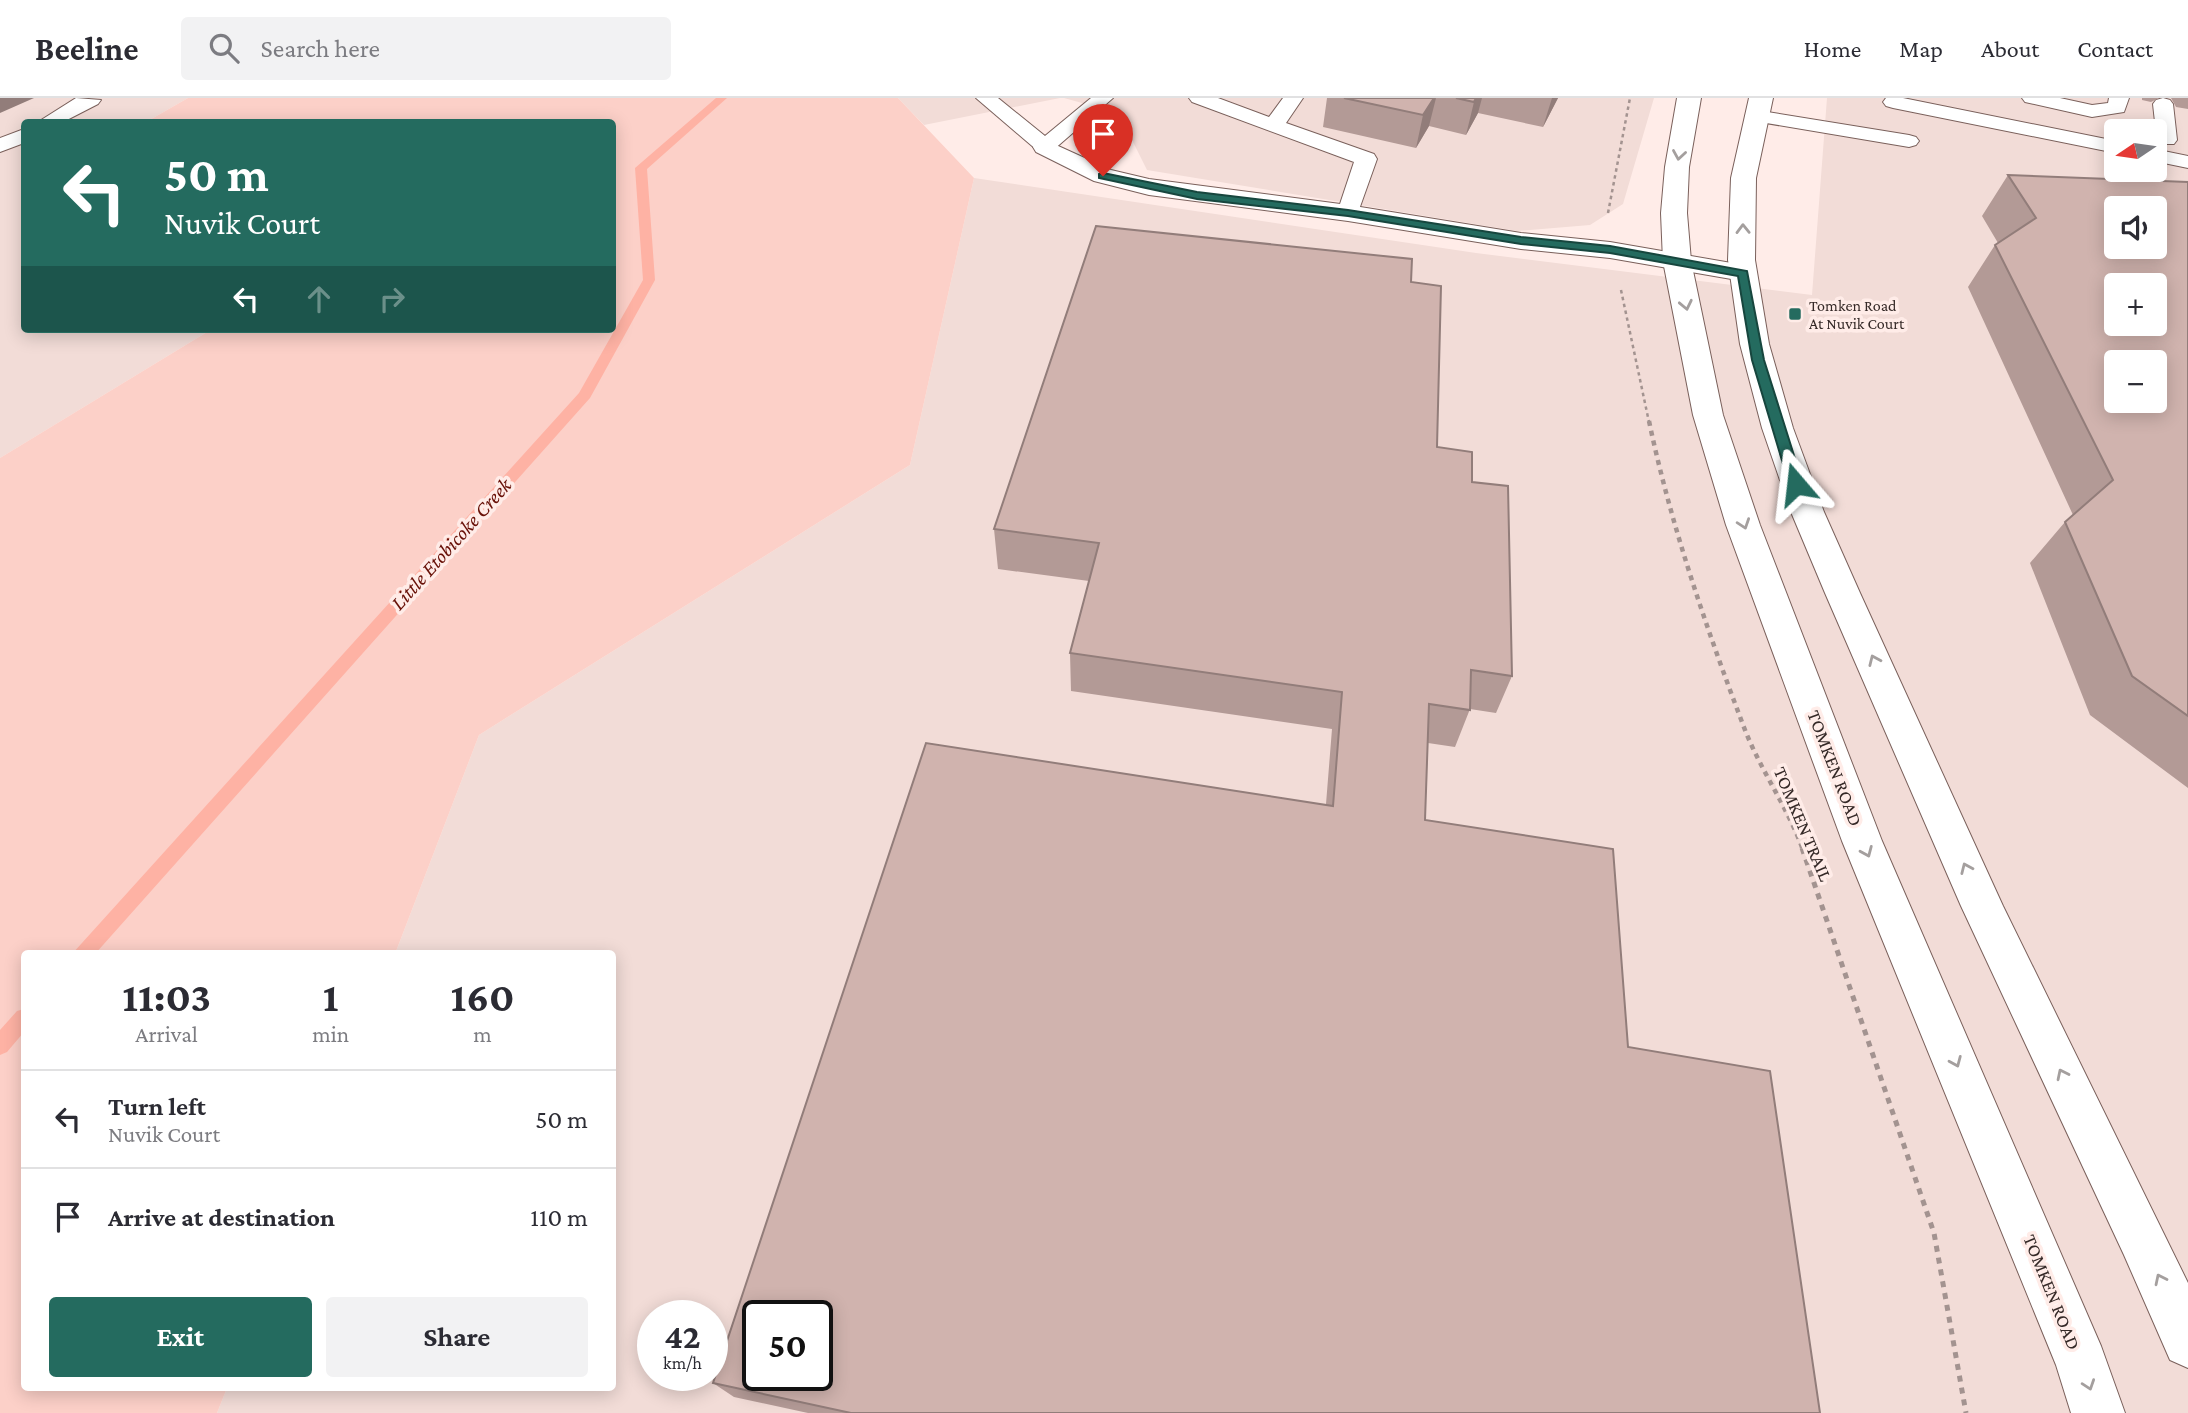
<!DOCTYPE html>
<meta charset="utf-8">
<style>
:root{--surface:#fff;--page:#f2f2f3;--text:#2b2b33;--muted:#7c7c81;--line:#e1e1e2;--accent:#246b5f}
body{margin:0;font-family:"Crimson Pro",serif;background:var(--page);color:var(--text);height:100vh;display:flex;flex-direction:column;font-size:26px;white-space:nowrap}
*{box-sizing:border-box;margin:0}
p{font-size:23px;color:var(--muted)}
.icon{flex:none;width:38px;height:38px;fill:none;stroke:currentColor;stroke-width:2;stroke-linecap:round;stroke-linejoin:round}
.map{position:relative;flex:1;overflow:hidden}
.details{position:absolute;left:21px;top:852px;width:595px;height:441px;display:flex;flex-direction:column;background:var(--surface);border-radius:7px;box-shadow:0 4px 18px #0003}
.details>*{flex:none}
.guide{position:absolute;left:21px;top:21px;width:595px;height:214px;border-radius:7px;box-shadow:0 4px 18px #0003;background:#246b5f;color:#fff;overflow:hidden}
.needle{width:46px;rotate:257deg}
.controls{position:absolute;left:2104px;top:21px;display:grid;gap:14px}
.controls a{display:grid;place-items:center;width:63px;height:63px;border-radius:7px;background:var(--surface);box-shadow:0 4px 18px #0003;font-size:35px}
.speed{position:absolute;left:637px;top:1202px;display:flex;gap:14px;font-size:35px;font-weight:700;text-align:center}
.speed>*{display:grid;place-content:center;width:91px;height:91px;border-radius:50%;background:var(--surface);box-shadow:0 4px 18px #0003;line-height:1}
.speed small{font-size:18px;font-weight:400}
.speed .limit{border:4px solid #111;border-radius:10px;background:#fff;color:#111}
.pin{position:absolute;display:grid;place-items:center;width:60px;height:60px;color:#fff;margin:-72px -30px;border-radius:50% 50% 50% 0;rotate:-45deg;box-shadow:0 0 7px #0007}
.pin .icon{rotate:45deg}
.me{position:absolute;width:77px;margin:-38px;rotate:343deg;stroke-linejoin:round;filter:drop-shadow(0 0 5px #0008)}
.turn{display:flex;align-items:center;gap:24px;height:147px;padding:0 28px;font-size:32px}
.turn .icon{width:91px;height:91px;stroke-width:2.5}
.turn b{display:block;font-size:49px;line-height:60px}
.lanes{display:flex;align-items:center;height:66px;padding:0 28px;background:#0003;justify-content:center;gap:35px;direction:ltr}
.lanes .off{opacity:.35}
.eta{display:flex;justify-content:space-evenly;align-items:center;height:119px;text-align:center}
.eta b{font-size:42px;font-weight:700;line-height:49px}
.action{display:flex;gap:14px;margin-top:auto;padding:14px 28px}
.action a{flex:1;height:80px;border-radius:7px;background:var(--accent);color:#fff;font-size:28px;font-weight:700;line-height:80px;text-align:center}
.action a+a{background:var(--page);color:var(--text)}
ul{padding:0;list-style:none}
li{display:flex;align-items:center;gap:21px;height:98px;padding:0 28px;border-top:2px solid var(--line)}
li div{flex:1}
li b{display:block;font-size:26px}
li em{font-style:normal}
header{display:flex;align-items:center;gap:42px;box-sizing:border-box;height:98px;padding:0 35px;background:var(--surface);border-bottom:2px solid var(--line)}
header strong{font-size:33px}
nav{display:flex;gap:38px;margin-inline-start:auto;font-size:24px}
.search{width:490px;height:63px;background:var(--page);display:flex;align-items:center;gap:18px;box-sizing:border-box;padding:0 24px;border-radius:7px;color:var(--muted);font-size:26px}
.map>svg:first-child{display:block}
</style>
<header>
<strong>Beeline</strong>
<div class="search"><svg class="icon" aria-label="search" viewBox="0 0 24 24"><circle cx="10" cy="10" r="6"/><path d="M15 15l6 6"/></svg>Search here</div>
<nav><a>Home</a><a>Map</a><a>About</a><a>Contact</a></nav>
</header>
<div class="map">
<svg width="2188" height="1315" viewBox="0 0 2188 1315">
<rect width="100%" height="100%" fill="#ffece8"/>
<path fill="#f2dcd7" fill-rule="evenodd" d="M0,0H188L146,24H24V231H212L0,360Z
M898,0H1060L924,27Z
M1064,0H1654L1623,106L1590,127L1517,133L1147,72L1130,38L1100,10Z
M1827,0H2188V1315H217L227,1290H612V856H395L479,637L910,367L974,80L1476,155L1812,197ZM2116,33H2154V72H2116ZM2116,110H2154V149H2116ZM2116,187H2154V226H2116ZM2116,264H2154V303H2116ZM653,1218H712V1278H653ZM758,1218H817V1278H758Z"/>
<path fill="#fcd0c8" d="M188,0H898L974,80L910,367L479,637L395,856H24V1290H227L217,1315H0V360L212,231H612V24H146Z"/>
<g fill="none" stroke-linecap="round" stroke-linejoin="round">
<path fill="#feb2a4" fill-rule="evenodd" d="M716,0H727L647,71L655,182L590,300L95,856H72L579,295L643,182L635,70Z
M24,911V934L7,954L0,957V932L17,913Z"/>
<defs>
<path id="lane" d="M76,0L101,2L98,6L63,24H38Z
M976,0H998L1045,38L1091,0H1113L1052,53H1038Z
M1189,0H1218L1269,19L1283,0H1303L1286,25L1374,56L1377,61L1356,120H1340L1337,115L1354,64L1192,4Z
M1886,0H1903L2116,43V55L1893,10L1886,8L1883,4Z
M2022,0H2060L2092,7L2108,5L2109,0H2129L2124,14L2092,19L2025,4Z
M2163,0L2170,2L2173,6L2177,42L2174,46H2160L2157,42L2153,6L2156,2Z
M1755,12L1909,37L1916,39L1919,43L1916,47L1909,49L1748,22L1745,18L1748,14Z
M24,31V45L0,54V40Z
M2154,51L2188,58V70L2154,63Z"/>
<path id="street" d="M1045,42L1111,72L1149,81L1348,107L1521,135L1610,144L1743,167L1753,169L1757,175L1753,181L1743,183L1610,160L1521,151L1348,123L1149,97L1094,83L1036,54L1033,49L1036,44Z"/>
<path id="secondary" d="M1677,0H1701L1689,69L1687,115L1691,163L1723,317L1760,427L1882,743L2101,1248L2125,1315H2071L2056,1267L1842,743L1726,427L1693,317L1663,163L1661,115L1665,69Z
M1749,0H1773L1756,80L1755,162L1769,246L1793,330L1824,414L1860,495L2003,808L2188,1185V1270L2170,1262L2124,1157L1961,808L1825,495L1791,414L1762,330L1740,246L1728,162L1731,80Z"/>
</defs>
<use href="#lane" stroke="#7a605b" stroke-width="2"/>
<use href="#street" stroke="#7a605b" stroke-width="2"/>
<use href="#secondary" stroke="#7a605b" stroke-width="2"/>
<path stroke="#a39390" stroke-width="2.5" stroke-dasharray="3.5 3.5" stroke-linecap="butt" d="M1608,115L1630,0
M1621,192L1649,324"/>
<path stroke="#a39390" stroke-width="4.5" stroke-dasharray="5 5" stroke-linecap="butt" d="M1649,323C1671,428 1707,532 1745,632C1761,673 1788,710 1803,752"/>
<path stroke="#a39390" stroke-width="5" stroke-dasharray="6 6" stroke-linecap="butt" d="M1802,750L1934,1135L1966,1315"/>
<use href="#lane" fill="#fff" fill-rule="evenodd"/>
<use href="#street" fill="#fff" fill-rule="evenodd"/>
<use href="#secondary" fill="#fff" fill-rule="evenodd"/>
</g>
<path fill="#b39a96" d="M1327,0H1558L1543,29L1478,15L1466,37L1429,28L1416,50L1323,29Z
M2142,0H2159L2151,4L2142,2Z
M2171,0H2188V11L2176,9Z
M2008,77L2188,84V690L2090,617L2030,465L2065,424L2073,417L1968,189L1995,147L1998,145L1982,118Z
M1411,184L1437,349L1472,384L1512,578L1496,615L1470,611L1455,649L1428,645L1425,722L1628,949L1820,1315H808L734,1299L713,1285L1326,706L1332,631L1071,593L1070,555L1089,483L998,471L994,431Z"/>
<path fill="#927d7a" d="M0,0H34L0,15Z
M1434,0H1436L1429,28L1416,50L1423,17Z
M1476,0H1482L1478,15L1466,37L1474,4Z
M1552,0H1558L1543,29Z"/>
<path fill="#d0b3ae" stroke="#927d7a" stroke-width="2" fill-rule="evenodd" d="M1344,0H1434L1423,17Z
M1456,0H1476L1474,4Z
M2008,77L2188,84V618L2132,578L2065,424L2113,382L1995,147L2036,120ZM2116,110H2154V149H2116ZM2116,187H2154V226H2116ZM2116,264H2154V303H2116Z
M1096,128L1412,161L1411,184L1441,188L1437,349L1472,354V384L1508,388L1512,578L1471,572L1470,612L1429,606L1425,722L1613,751L1628,949L1770,973L1820,1315H851L713,1285L926,645L1333,708L1342,594L1070,555L1099,445L994,431ZM758,1218H817V1278H758Z"/>
<defs><path id="oneway-chevron" d="M-2-3.5L2.5 0L-2 3.5" fill="none" stroke-width="1.6" stroke-linecap="round" stroke-linejoin="round" transform="scale(1.75)"/></defs>
<g stroke="#a49f9e">
<use href="#oneway-chevron" transform="translate(1679 57) rotate(99)"/>
<use href="#oneway-chevron" transform="translate(1743 131) rotate(-91)"/>
<use href="#oneway-chevron" transform="translate(1686 207) rotate(78)"/>
<use href="#oneway-chevron" transform="translate(1744 426) rotate(71)"/>
<use href="#oneway-chevron" transform="translate(1874 562) rotate(-114)"/>
<use href="#oneway-chevron" transform="translate(1867 754) rotate(67)"/>
<use href="#oneway-chevron" transform="translate(1966 770) rotate(-114)"/>
<use href="#oneway-chevron" transform="translate(1956 964) rotate(67)"/>
<use href="#oneway-chevron" transform="translate(2062 976) rotate(-116)"/>
<use href="#oneway-chevron" transform="translate(2160 1181) rotate(-116)"/>
<use href="#oneway-chevron" transform="translate(2089 1287) rotate(71)"/>
</g>
<path fill="#246b5f" stroke="#17463e" stroke-width="2" d="M1103,75L1197,94L1348,112L1521,139L1610,148L1747,173L1764,262L1803,386L1796,391L1789,386L1752,262L1738,178L1610,155L1521,146L1348,118L1197,101L1099,80V76Z"/>
<rect fill="#246b5f" stroke="#ffece8" stroke-width="2.5" x="1788" y="209" width="14" height="14" rx="3.5"/>
<g text-anchor="middle" dominant-baseline="central" stroke-width="7" stroke-linejoin="round" paint-order="stroke">
<g font-size="16" fill="#352927" stroke="#ffece8" text-anchor="start">
<text x="1809" y="207">Tomken Road<tspan x="1809" dy="18">At Nuvik Court</tspan></text>
</g>
<g font-size="19" fill="#352927" stroke="#ffece8">
<text transform="translate(1835 670) rotate(69)">TOMKEN ROAD</text>
<text transform="translate(1803 726) rotate(67)">TOMKEN TRAIL</text>
<text transform="translate(2052 1194) rotate(68)">TOMKEN ROAD</text>
</g>
<g font-size="21" font-style="italic" fill="#681007" stroke="#ffece8">
<text transform="translate(451 446) rotate(-48)">Little Etobicoke Creek</text>
</g>
</g>
</svg>
<div class="controls">
<a><svg class="needle" viewBox="-14 -14 28 28"><path d="M0-13l5 13h-10z" fill="#e53935"/><path d="M0 13l5-13h-10z" fill="#7c7c81"/></svg></a>
<a><svg class="icon" aria-label="sound" viewBox="0 0 24 24"><path d="M4 9h4l5-4v14l-5-4H4zM17 9q2 3 0 6"/></svg></a>
<a>+</a>
<a>−</a>
</div>
<div class="speed"><div>42<small>km/h</small></div><div class="limit">50</div></div>
<div class="pin" style="left:1103px;top:78px;background:#d93025"><svg class="icon" aria-label="arrive" viewBox="0 0 24 24"><path d="M6 21V4h12l-3 4 3 4H6"/></svg></div>
<svg class="me" style="left:1796px;top:386px" viewBox="-20 -20 40 40"><path d="M0-17L14 15 0 8-14 15z" fill="#246b5f" stroke="#fff" stroke-width="4"/></svg>
<div class="guide">
<div class="turn"><svg class="icon" aria-label="left" viewBox="0 0 24 24"><path d="M17 20v-9H6M10 6l-5 5 5 5"/></svg><div><b>50 m</b>Nuvik Court</div></div>
<div class="lanes"><svg class="icon" aria-label="left" viewBox="0 0 24 24"><path d="M17 20v-9H6M10 6l-5 5 5 5"/></svg><svg class="icon off" aria-label="ahead" viewBox="0 0 24 24"><path d="M12 20V5M6 11l6-6 6 6"/></svg><svg class="icon off" aria-label="right" viewBox="0 0 24 24"><path d="M7 20v-9h11M14 6l5 5-5 5"/></svg></div>
</div>
<section class="details">
<div class="eta">
<div><b>11:03</b><p>Arrival</p></div>
<div><b>1</b><p>min</p></div>
<div><b>160</b><p>m</p></div>
</div>
<ul>
<li><svg class="icon" aria-label="left" viewBox="0 0 24 24"><path d="M17 20v-9H6M10 6l-5 5 5 5"/></svg><div><b>Turn left</b><p>Nuvik Court</p></div><em>50 m</em></li>
<li><svg class="icon" aria-label="arrive" viewBox="0 0 24 24"><path d="M6 21V4h12l-3 4 3 4H6"/></svg><div><b>Arrive at destination</b></div><em>110 m</em></li>
</ul>
<div class="action"><a>Exit</a><a>Share</a></div>
</section>
</div>
